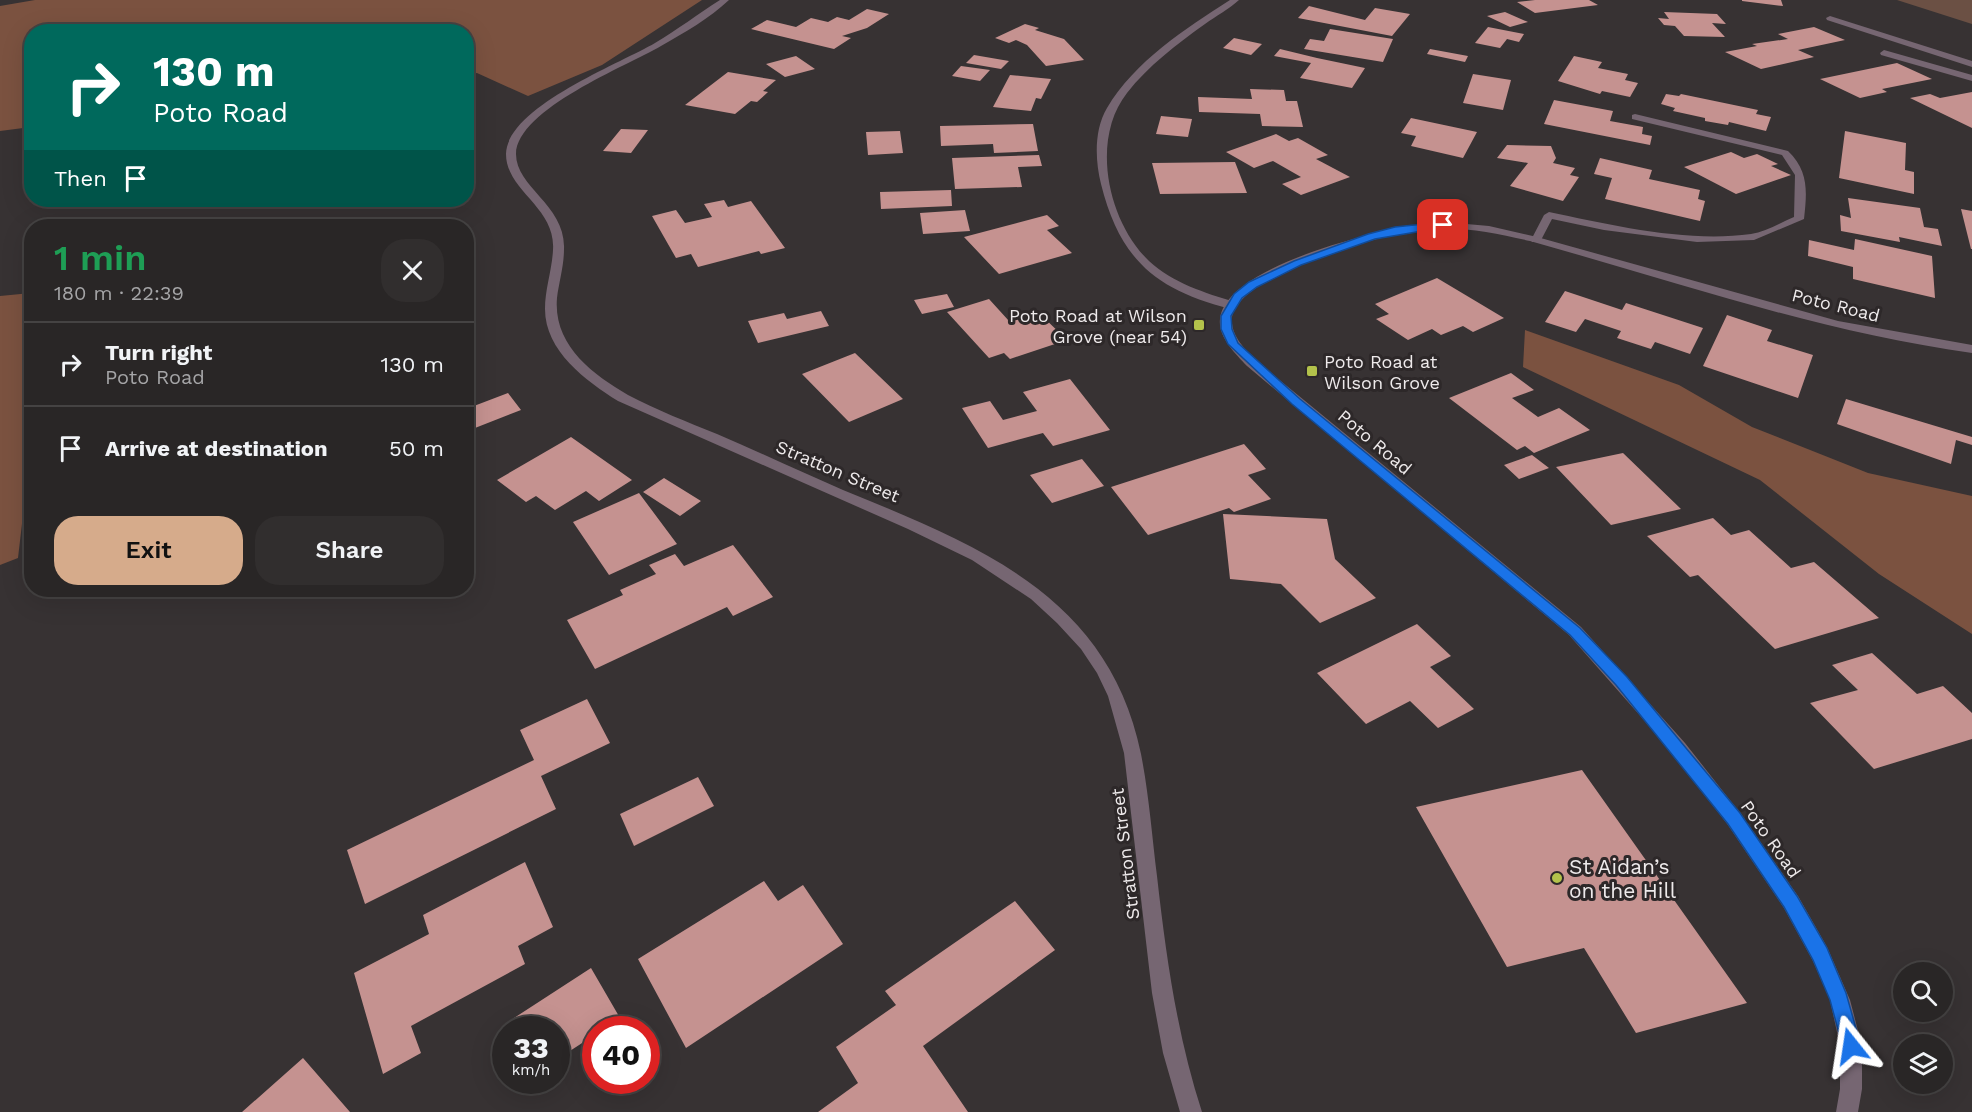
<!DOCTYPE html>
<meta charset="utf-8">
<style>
:root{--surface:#292626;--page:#312e2e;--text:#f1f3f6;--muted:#a5a5a7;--line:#454343;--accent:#d6ab8b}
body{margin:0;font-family:"Work Sans",sans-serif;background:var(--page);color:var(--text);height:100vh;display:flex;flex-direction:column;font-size:22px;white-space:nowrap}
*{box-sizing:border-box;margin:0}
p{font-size:20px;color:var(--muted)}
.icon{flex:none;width:33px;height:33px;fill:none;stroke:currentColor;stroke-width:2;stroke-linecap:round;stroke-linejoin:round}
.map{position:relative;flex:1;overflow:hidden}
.details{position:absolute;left:24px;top:219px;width:450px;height:378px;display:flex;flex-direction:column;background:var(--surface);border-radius:24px;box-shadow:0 6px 24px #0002,0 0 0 2px var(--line)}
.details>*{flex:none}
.guide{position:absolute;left:24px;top:24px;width:450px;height:183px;border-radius:24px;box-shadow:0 6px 24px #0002,0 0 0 2px var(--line);background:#00695c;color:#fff;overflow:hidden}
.fabs{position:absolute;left:1893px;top:962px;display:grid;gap:12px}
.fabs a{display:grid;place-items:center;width:60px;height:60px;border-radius:50%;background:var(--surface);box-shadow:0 6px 24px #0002,0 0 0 2px var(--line);font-size:30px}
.speed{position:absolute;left:492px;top:1016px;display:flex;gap:12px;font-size:30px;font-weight:700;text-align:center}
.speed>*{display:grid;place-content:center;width:78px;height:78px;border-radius:50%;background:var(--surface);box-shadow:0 6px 24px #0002,0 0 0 2px var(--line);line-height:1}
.speed small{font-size:15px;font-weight:400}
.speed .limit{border:9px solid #d22;background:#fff;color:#111}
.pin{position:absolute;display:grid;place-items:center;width:51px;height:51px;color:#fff;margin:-26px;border-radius:12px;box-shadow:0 3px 9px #0006}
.me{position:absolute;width:66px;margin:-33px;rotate:345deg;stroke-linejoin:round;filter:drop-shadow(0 0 4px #0008)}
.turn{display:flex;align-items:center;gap:21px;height:126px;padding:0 30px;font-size:27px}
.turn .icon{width:78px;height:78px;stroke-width:2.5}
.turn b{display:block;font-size:42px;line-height:51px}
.then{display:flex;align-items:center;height:57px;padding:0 30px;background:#0003;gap:12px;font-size:22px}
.round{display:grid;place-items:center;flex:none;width:63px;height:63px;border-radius:24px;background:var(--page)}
.head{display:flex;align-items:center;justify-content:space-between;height:102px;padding:0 30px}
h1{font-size:36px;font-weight:600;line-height:45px;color:#1e9e55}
.cta{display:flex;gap:12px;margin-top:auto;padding:12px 30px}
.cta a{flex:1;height:69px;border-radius:24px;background:var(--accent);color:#111;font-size:24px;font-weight:600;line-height:69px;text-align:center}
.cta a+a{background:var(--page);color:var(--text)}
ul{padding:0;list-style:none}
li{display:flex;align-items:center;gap:18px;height:84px;padding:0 30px;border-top:2px solid var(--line)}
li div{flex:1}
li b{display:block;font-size:22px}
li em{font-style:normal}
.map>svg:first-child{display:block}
</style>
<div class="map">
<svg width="1972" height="1112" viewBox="0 0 1972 1112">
<rect width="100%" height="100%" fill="#373233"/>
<path fill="#6b5044" d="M1897,0H1972V24Z"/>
<path fill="#7b5240" d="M35,0H702L602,65L528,96L477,73L467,74L466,32H32L31,127L0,131V6Z
M31,293L32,438L18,558L0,565V296Z
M1525,330L1679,385L1752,427L1868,473L1972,496V634L1879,574L1760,480L1523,367Z"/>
<path fill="#c59290" d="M1535,0H1589L1598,5L1535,13L1517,2Z
M1742,0H1781L1783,6L1742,1Z
M1309,6L1365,20L1375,8L1410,14L1392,36L1298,18Z
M867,9L889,14L867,28L842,36L851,38L834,49L751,29L767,20L796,27L811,18L828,22L837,17L849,20Z
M1505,12L1528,22L1510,27L1487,16Z
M1664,12L1717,14L1726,24L1712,23L1725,37L1684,36L1675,26L1664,25L1658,18L1669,19Z
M1025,24L1039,28L1035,30L1064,39L1084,60L1046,66L1027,45L1016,40L1009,43L995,38Z
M1488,27L1524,34L1519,42L1507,39L1500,48L1475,43Z
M1814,27L1845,40L1798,50L1814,57L1761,69L1725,52L1757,46L1752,44L1788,39L1778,34Z
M1330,29L1393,39L1383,62L1304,49L1310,39L1324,41Z
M1234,38L1262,44L1251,55L1223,48Z
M1280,49L1317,58L1365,68L1352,88L1300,78L1311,63L1274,56Z
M1430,49L1468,56L1465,62L1427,54Z
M974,55L1009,61L1001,69L966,63Z
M796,56L815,69L785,77L766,64Z
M1574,56L1602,62L1598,68L1628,74L1625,80L1638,83L1630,97L1602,91L1600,94L1558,81Z
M1897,63L1932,79L1882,89L1887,92L1860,98L1820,79Z
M961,66L990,70L980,81L952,76Z
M728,72L776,80L763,91L768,92L757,102L751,101L735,114L685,105Z
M1473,74L1511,80L1503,110L1463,103Z
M1010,75L1051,79L1041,99L1036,98L1031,111L993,107Z
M1250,89L1284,90L1286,101H1297L1303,127L1262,126L1260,114L1199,112L1198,97L1252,99Z
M1972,92V128L1910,98L1930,94L1940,98Z
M1666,94L1679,96L1681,94L1758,110L1756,114L1771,117L1766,131L1729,122L1728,125L1705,121V118L1673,111L1675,108L1661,104Z
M1554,100L1613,111L1610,121L1643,127L1642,134L1652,136L1650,145L1544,124Z
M1161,116L1192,119L1188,137L1156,134Z
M1411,118L1477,132L1463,158L1411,146L1416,136L1401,133Z
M1033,124L1038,151L994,153L993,144L941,146L940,126Z
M621,129L648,130L631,153L603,151Z
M900,131L903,153L868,155L866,132Z
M1845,131L1906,143L1905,170L1914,172V194L1839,178Z
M1276,134L1289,141L1298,138L1328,155L1316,159L1350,177L1301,195L1282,184L1301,177L1273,161L1254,168L1226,152Z
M32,139V165L26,166L29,140Z
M1507,145L1551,146L1556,158L1553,163L1575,168L1570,175L1579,177L1563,201L1510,186L1528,163L1497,158Z
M1731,152L1744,158L1757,154L1778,164L1771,166L1791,175L1736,194L1684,167Z
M1039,155L1042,166L1018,167L1022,187L955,189L952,158Z
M1600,158L1652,170L1649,179L1700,190L1698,199L1705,201L1700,221L1605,199L1612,178L1594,174Z
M1235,162L1247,193L1160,194L1152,163Z
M951,190L952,206L881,209L880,192Z
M1848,198L1920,208L1924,227L1938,229L1942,246L1899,237L1900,242L1841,231L1840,215L1851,218Z
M724,200L728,207L751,201L785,248L761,254L759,251L698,267L691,254L676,258L652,216L676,210L685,223L712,217L704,204Z
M1961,209L1972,211V249H1971Z
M965,210L970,231L923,234L920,213Z
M1047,215L1059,226L1047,230L1072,253L999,274L964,237Z
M1855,239L1932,256L1935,298L1853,279V267L1808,256L1809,240L1854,250Z
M1437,278L1504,318L1473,332L1463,326L1441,335L1432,329L1408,340L1376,319L1389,314L1375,304Z
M1565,291L1622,310L1626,303L1703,328L1690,354L1655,342L1651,349L1617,338L1621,331L1585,319L1576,332L1545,322Z
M947,294L954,307L922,314L914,300Z
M989,299L1009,321L1038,312L1067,340L1010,359L1004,353L989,358L947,312Z
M821,311L829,326L758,343L748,321L784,313L787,319Z
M1727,315L1772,330L1767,341L1813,355L1798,398L1703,366Z
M855,353L903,399L849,422L802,374Z
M1511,373L1534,390L1512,398L1538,417L1559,408L1590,430L1534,453L1525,446L1517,450L1449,398Z
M1070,379L1110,430L1053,446L1043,433L988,448L962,408L990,401L1003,420L1037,411L1023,392Z
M508,393L521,410L475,428L466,417V409Z
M1846,399L1972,437V445L1956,440L1951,464L1837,424Z
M571,437L632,480L599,501L586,491L555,510L536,496L526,502L497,480Z
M1244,444L1266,469L1248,475L1271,499L1234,512L1229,508L1148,535L1111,487Z
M1623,453L1681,509L1611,525L1556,467Z
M1532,455L1549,468L1519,479L1504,465Z
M1082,459L1104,486L1052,503L1030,475Z
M664,478L701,501L680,516L643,492Z
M639,493L677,544L609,575L573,522Z
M1223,514L1327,519L1335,559L1376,598L1320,623L1281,584L1230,579Z
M1713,518L1731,535L1749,530L1791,568L1814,562L1879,618L1775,649L1698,575L1690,577L1647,536Z
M733,545L773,597L733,616L727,607L595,669L567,620L623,595L620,590L656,574L649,565L675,554L684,566Z
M1417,624L1451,656L1430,667L1474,709L1438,728L1410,701L1366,724L1317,673Z
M1872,653L1917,694L1943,686L1972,713V739L1874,769L1810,703L1858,690L1832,665Z
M587,699L610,743L541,776L556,809L365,904L347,850L534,760L520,730Z
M1582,770L1747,1003L1636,1033L1584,948L1507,967L1416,807Z
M698,777L714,806L634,846L620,814Z
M525,862L553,927L518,946L525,964L411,1026L421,1053L383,1074L354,973L429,934L423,915Z
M764,881L778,901L803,885L843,944L686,1048L638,959Z
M1015,901L1055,950L923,1046L968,1112H818L858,1083L836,1047L896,1005L885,991Z
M591,968L620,1018L604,1029H596V1034L556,1060V1029H519L514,1018Z
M303,1058L350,1112H242Z"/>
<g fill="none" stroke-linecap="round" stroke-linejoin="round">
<path fill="#766672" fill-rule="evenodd" d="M1830,16L1972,61V67L1827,20L1826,18Z
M1884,50L1972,75V81L1881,55L1880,53Z"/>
<path fill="#766672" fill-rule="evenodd" d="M720,0H729C710,18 684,33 661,46C627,66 517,109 516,154C516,188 566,205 564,249C564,266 559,282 557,298C553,345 592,374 628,395C657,410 687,422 717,434C759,452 801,472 843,490C978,545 1109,596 1141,754C1149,795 1152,836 1157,876C1166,956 1177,1035 1202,1112H1180L1163,1053L1152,993L1124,753L1108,696L1097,673L1081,649L1057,623L1031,599L972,560L908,529L618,401C586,381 545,351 545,309C545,289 552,270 553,250C556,207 506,191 506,154C507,107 619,64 655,43C677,30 698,14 720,0Z
M1230,0H1239C1229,9 1216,16 1205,24C1177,44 1148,66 1127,93C1090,140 1108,222 1149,261C1173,283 1205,293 1235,302V308L1231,309C1156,290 1120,260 1101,184C1095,160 1094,130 1107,108C1135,61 1185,29 1230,0Z
M1635,114L1788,151C1809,171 1807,192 1804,219L1754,240L1697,242L1604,230L1552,219L1540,242H1532L1531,240L1544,215L1549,212C1611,225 1687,243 1751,234C1765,232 1780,223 1794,217L1795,175L1782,155L1632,119V115Z"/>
<path fill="#766672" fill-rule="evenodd" d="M1444,222L1489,226L1537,237L1838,321L1972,345V353C1820,332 1677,282 1530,241C1495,233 1458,225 1421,230C1383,234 1239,274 1232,317C1230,335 1245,349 1255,360L1581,627L1685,743L1740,813L1798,896L1827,947L1850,1000L1862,1046V1089L1858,1112H1836L1840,1089V1046L1830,1000L1813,961L1784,908L1728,825L1673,753L1569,635L1247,366C1235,353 1218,337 1220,319C1226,263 1398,224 1444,222Z"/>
</g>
<path fill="#1a73e8" stroke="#114b97" stroke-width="1.5" d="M1443,222L1448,225L1446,227L1375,239L1301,265L1257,287L1242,298L1231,316L1232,329L1238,343L1300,399L1580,628L1627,677L1740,813L1797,896L1827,948L1846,993L1861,1046L1858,1052L1851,1055L1844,1052L1830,1000L1813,960L1784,907L1728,824L1616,685L1570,635L1292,404L1228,344L1221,329V316L1234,294L1249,282L1294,261L1368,234L1395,227Z"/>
<g fill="#b3c24b" stroke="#2d2829" stroke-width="2">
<rect x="1193" y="319" width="12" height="12" rx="3"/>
<rect x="1306" y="365" width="12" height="12" rx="3"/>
<circle cx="1557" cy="878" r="6"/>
</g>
<g text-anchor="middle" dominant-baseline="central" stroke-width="6" stroke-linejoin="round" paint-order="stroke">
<g font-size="18" fill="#eeeaeb" stroke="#2d2829">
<text transform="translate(1836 305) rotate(14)">Poto Road</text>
<text transform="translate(1375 442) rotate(40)">Poto Road</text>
<text transform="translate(838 471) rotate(23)">Stratton Street</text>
<text transform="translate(1771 839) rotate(55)">Poto Road</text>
<text transform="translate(1125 854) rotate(-97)">Stratton Street</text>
</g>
<g font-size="18" fill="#eeeaeb" stroke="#2d2829" text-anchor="end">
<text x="1187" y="315">Poto Road at Wilson<tspan x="1187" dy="21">Grove (near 54)</tspan></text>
<text x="1324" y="361" text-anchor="start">Poto Road at<tspan x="1324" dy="21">Wilson Grove</tspan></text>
</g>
<g font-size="21" fill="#eeeaeb" stroke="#2d2829" text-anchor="start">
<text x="1569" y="866">St Aidan’s<tspan x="1569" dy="24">on the Hill</tspan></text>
</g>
</g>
</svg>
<div class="fabs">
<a><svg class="icon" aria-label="search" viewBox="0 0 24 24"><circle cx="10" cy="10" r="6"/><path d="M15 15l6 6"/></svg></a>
<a><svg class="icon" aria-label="layers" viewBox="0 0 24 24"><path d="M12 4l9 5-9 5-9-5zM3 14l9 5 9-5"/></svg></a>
</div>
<div class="speed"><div>33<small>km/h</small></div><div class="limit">40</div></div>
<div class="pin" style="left:1443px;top:225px;background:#d93025"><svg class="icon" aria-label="arrive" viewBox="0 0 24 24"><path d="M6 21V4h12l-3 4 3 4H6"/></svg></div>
<svg class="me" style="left:1851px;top:1046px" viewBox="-20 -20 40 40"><path d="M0-17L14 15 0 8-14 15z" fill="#1a73e8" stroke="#fff" stroke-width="4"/></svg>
<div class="guide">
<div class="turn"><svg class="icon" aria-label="right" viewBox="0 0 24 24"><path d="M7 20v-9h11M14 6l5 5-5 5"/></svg><div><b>130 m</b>Poto Road</div></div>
<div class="then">Then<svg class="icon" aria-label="arrive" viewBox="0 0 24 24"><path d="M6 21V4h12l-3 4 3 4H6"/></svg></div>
</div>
<section class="details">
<div class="head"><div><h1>1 min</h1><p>180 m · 22:39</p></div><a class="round"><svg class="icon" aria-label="close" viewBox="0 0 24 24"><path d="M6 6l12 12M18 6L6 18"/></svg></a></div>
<ul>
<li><svg class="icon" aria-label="right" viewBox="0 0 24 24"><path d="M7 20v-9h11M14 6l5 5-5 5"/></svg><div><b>Turn right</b><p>Poto Road</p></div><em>130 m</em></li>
<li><svg class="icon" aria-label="arrive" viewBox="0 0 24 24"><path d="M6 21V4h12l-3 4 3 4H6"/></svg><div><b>Arrive at destination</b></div><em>50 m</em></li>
</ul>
<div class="cta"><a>Exit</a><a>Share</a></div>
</section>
</div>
